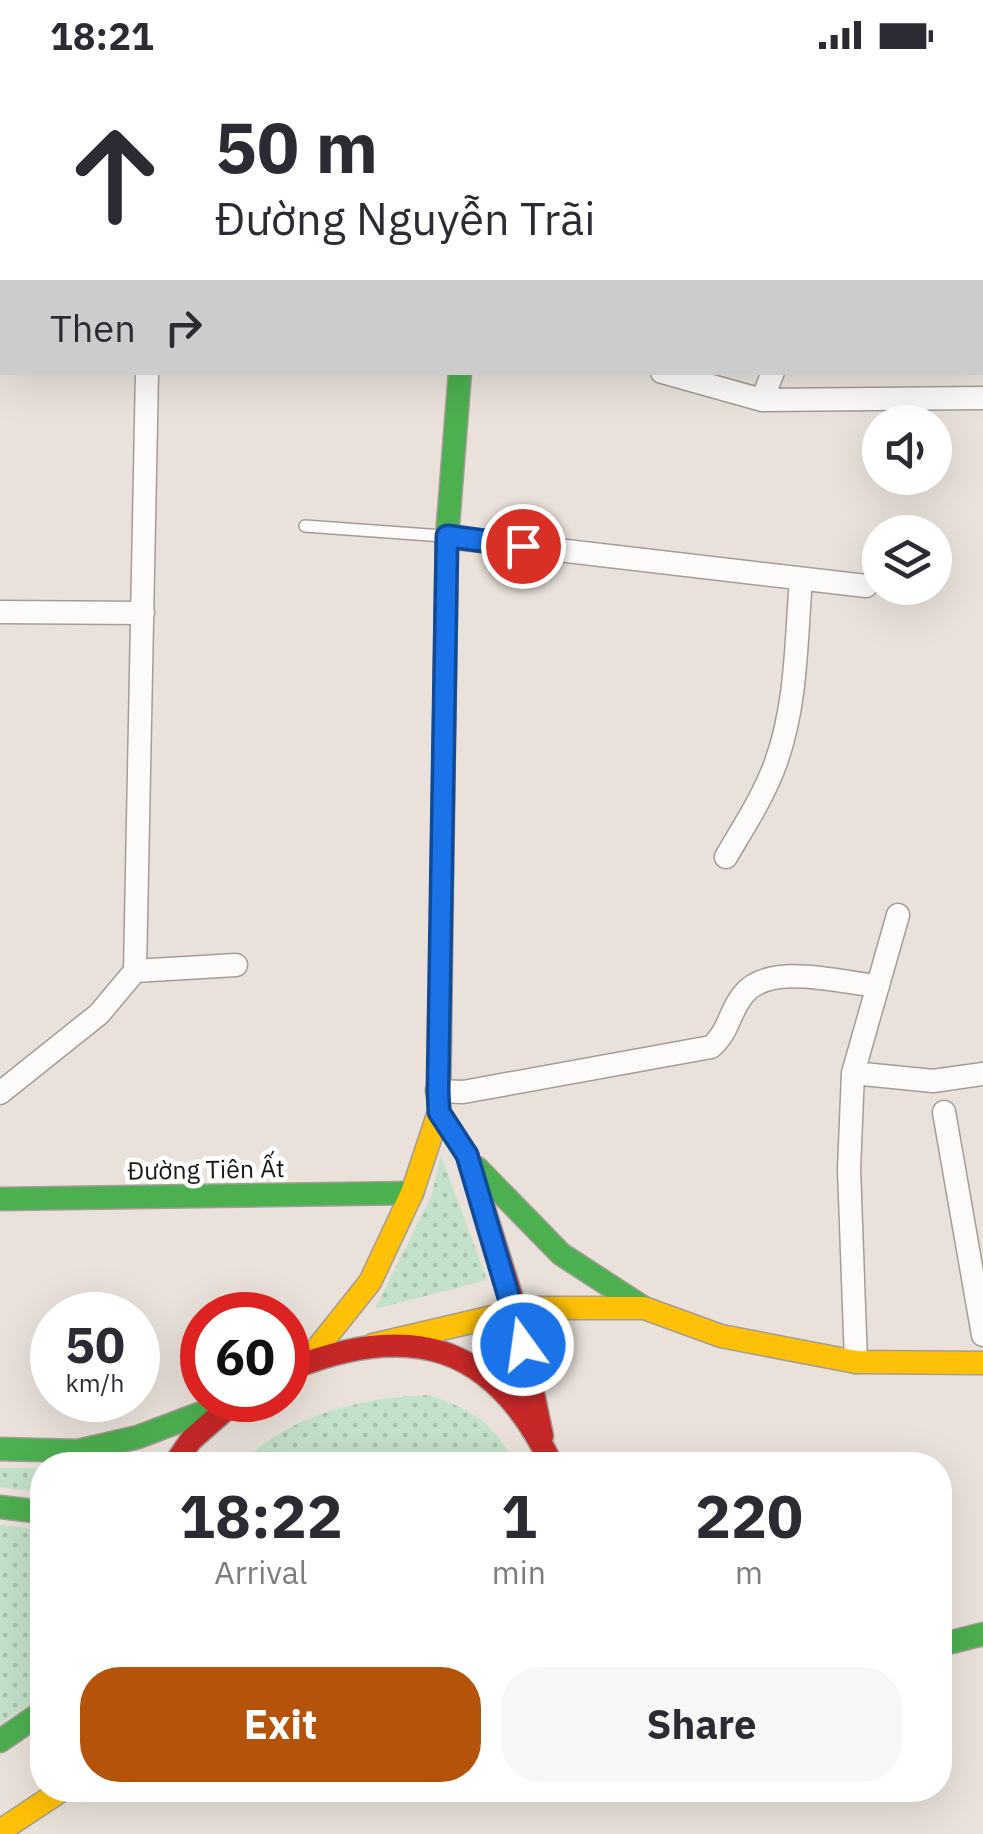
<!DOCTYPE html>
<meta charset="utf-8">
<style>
:root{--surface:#fff;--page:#f7f7f7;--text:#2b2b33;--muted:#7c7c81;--accent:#b45309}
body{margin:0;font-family:"IBM Plex Sans",sans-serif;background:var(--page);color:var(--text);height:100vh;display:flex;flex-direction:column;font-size:38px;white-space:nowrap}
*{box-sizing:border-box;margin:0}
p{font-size:32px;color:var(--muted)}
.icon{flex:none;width:55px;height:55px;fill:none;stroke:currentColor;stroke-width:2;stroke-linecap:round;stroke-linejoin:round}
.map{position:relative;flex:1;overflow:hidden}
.sheet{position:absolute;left:30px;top:1382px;width:922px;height:350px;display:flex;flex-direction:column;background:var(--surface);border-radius:40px;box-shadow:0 10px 40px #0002}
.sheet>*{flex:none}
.guide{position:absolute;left:0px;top:0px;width:985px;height:305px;box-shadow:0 10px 40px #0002;background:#fff;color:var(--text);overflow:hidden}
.fabs{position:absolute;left:862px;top:335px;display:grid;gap:20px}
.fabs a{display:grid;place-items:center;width:90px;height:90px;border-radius:50%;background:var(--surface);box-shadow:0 10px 40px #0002;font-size:50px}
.speed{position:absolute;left:30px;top:1222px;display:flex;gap:20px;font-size:50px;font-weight:700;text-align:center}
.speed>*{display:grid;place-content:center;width:130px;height:130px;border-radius:50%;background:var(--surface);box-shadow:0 10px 40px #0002;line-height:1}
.speed small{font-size:25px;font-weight:400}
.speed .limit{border:15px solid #d22;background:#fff;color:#111}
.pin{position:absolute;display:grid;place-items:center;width:85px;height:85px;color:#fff;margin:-42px;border:5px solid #fff;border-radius:50%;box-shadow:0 2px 10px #0007}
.me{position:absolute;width:110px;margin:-55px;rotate:346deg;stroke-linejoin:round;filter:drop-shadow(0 0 8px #0008)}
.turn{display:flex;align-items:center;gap:35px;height:210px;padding:0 50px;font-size:45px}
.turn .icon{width:130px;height:130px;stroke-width:2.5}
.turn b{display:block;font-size:70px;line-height:85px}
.then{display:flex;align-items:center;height:95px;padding:0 50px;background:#0003;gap:20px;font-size:38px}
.eta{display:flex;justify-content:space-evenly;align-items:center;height:170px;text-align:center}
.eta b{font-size:60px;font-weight:700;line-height:70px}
.primary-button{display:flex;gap:20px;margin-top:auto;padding:20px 50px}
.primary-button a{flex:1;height:115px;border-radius:40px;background:var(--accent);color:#fff;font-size:40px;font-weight:700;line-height:115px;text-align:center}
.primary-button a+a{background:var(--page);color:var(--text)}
.status{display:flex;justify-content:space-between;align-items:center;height:70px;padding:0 50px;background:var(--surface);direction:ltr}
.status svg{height:28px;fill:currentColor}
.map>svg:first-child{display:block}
</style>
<div class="status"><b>18:21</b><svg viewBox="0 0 49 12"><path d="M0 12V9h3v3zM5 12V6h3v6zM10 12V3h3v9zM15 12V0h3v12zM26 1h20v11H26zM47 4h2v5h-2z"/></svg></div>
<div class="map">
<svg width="983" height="1764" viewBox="0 0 983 1764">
<defs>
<pattern id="grass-dots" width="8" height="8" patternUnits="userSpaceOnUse" patternTransform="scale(2.5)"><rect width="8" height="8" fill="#c4e1c9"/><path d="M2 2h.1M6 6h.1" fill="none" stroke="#a8c0ac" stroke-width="1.8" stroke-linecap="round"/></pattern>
</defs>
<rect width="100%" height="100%" fill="#eae2da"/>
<path fill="url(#grass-dots)" d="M441,1085L487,1210L375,1239L431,1127Z
M429,1325C471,1339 496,1354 515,1395H239C290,1344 360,1328 429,1325Z
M0,1398H42V1422L0,1417Z
M0,1455L42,1460V1626L0,1654Z"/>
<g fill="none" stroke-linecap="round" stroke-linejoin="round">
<defs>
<path id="lane" d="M305,456L443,466"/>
<path id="street" d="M967,0L971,2
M982,34L983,33
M0,116H2
M982,174H983
M662,302L762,330L983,328
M762,330L773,302
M447,467L866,516
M0,542L143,543
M726,787C744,756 764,726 776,692C797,634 796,570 801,509
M135,901L236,895
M853,1003L933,1011L983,1004
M437,1021L463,1022L711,977C729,962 729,942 743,925C769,891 842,913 878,916
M0,1023L99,944L135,901L147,302
M944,1042L983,1265
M856,1292L849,1099L853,1003L898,845"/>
<path id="fast" d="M442,803L447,467L460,302
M477,1098L561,1184L644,1238
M0,1129L412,1123
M0,1379L78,1381L138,1367L236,1330
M0,1437L42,1442
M940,1575L983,1564
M0,1671L42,1642"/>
<path id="slow" d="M476,0V2
M373,1275L531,1238H644L721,1266L856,1292L983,1293
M308,1290L370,1212L412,1123L439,1042L442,803
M0,1761L62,1720"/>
<path id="jam" d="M467,1085L516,1241L542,1366
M288,1300C410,1250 494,1273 552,1395
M174,1395L191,1370L224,1341"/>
</defs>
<use href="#lane" stroke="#a39d96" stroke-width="14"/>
<use href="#street" stroke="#a39d96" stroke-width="25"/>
<use href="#fast" stroke="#a39d96" stroke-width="25"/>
<use href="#slow" stroke="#a39d96" stroke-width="25"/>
<use href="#jam" stroke="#a39d96" stroke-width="25"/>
<use href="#lane" stroke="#fcfbf9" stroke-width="11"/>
<use href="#street" stroke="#fcfbf9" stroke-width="22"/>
<use href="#fast" stroke="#4caf50" stroke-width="22"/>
<use href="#slow" stroke="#ffc107" stroke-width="22"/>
<use href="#jam" stroke="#c62828" stroke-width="22"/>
</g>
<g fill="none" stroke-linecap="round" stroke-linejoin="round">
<defs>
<path id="route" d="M523,1275L467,1085L439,1042L438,1021L447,466L523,476"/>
</defs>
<use href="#route" stroke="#114b97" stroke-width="25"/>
<use href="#route" stroke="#1a73e8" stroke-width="18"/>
</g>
<g text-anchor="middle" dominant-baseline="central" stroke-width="9" stroke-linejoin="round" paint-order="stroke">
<g font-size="25" fill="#1b1711" stroke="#fff">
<text transform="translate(206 1099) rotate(-1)">Đường Tiên Ất</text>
</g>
</g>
</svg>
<div class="fabs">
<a><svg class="icon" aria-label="sound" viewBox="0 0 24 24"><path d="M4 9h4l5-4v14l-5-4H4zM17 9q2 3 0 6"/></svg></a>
<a><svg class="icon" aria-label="layers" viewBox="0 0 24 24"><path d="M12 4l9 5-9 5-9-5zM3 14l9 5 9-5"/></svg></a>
</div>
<div class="speed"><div>50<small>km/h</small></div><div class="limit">60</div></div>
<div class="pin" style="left:523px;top:476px;background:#d93025"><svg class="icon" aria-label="arrive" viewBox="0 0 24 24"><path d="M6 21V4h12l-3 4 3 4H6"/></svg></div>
<svg class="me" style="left:523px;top:1275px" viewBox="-20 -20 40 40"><circle r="17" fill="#1a73e8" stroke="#fff" stroke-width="3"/><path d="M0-11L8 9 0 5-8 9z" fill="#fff"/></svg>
<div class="guide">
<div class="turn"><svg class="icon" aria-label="ahead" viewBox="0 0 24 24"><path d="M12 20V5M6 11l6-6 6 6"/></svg><div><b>50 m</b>Đường Nguyễn Trãi</div></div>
<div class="then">Then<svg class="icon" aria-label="right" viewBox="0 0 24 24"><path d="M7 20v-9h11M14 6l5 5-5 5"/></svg></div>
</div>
<section class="sheet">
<div class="eta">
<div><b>18:22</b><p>Arrival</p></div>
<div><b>1</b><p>min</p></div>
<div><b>220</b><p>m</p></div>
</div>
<div class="primary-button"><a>Exit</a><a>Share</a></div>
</section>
</div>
